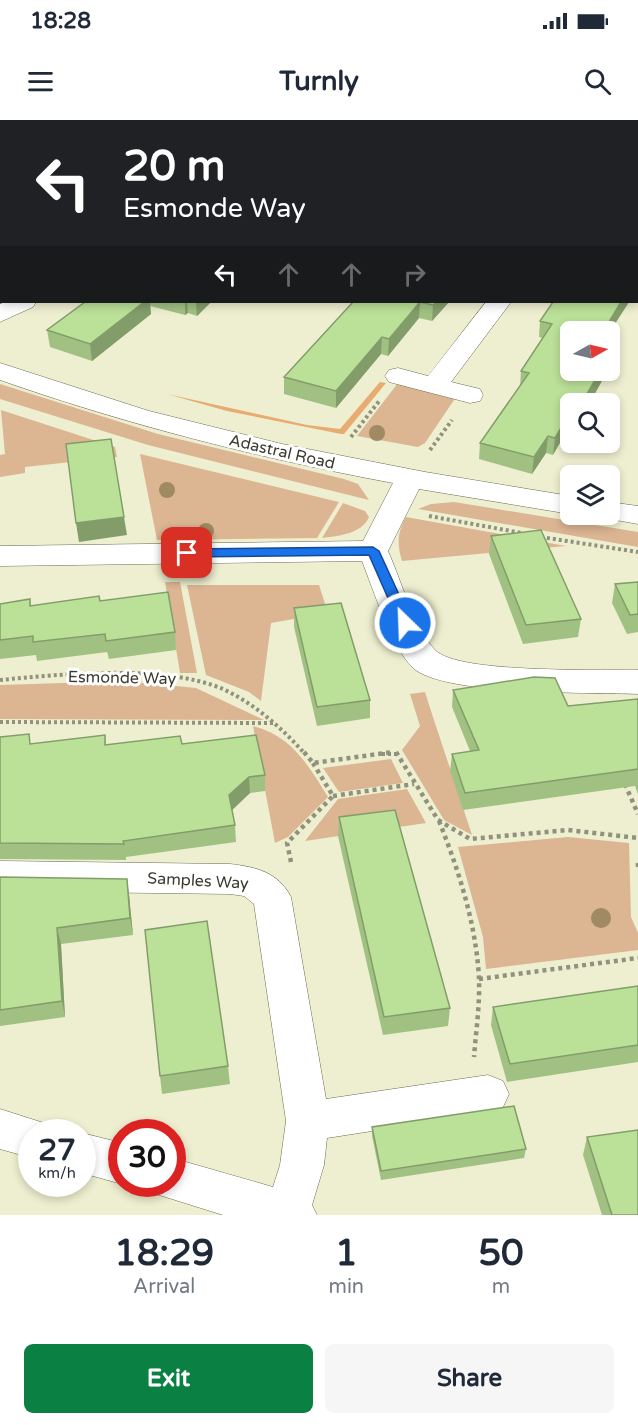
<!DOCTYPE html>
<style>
:root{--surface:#fff;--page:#f6f6f7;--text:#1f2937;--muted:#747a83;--accent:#0b8043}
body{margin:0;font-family:"Varela Round",sans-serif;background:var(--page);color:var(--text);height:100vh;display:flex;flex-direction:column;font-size:22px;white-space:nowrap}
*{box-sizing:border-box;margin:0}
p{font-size:20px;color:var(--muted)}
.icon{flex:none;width:33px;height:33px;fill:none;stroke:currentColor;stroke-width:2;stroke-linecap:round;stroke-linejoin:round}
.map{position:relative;height:1095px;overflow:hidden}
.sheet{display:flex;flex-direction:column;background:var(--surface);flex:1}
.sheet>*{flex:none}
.guide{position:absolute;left:0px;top:0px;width:639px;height:183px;box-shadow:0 3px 9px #0003;background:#202124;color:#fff;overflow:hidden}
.needle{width:39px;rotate:82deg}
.controls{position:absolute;left:560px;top:201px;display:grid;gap:12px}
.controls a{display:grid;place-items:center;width:60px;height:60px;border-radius:9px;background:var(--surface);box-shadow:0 3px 9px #0003;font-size:30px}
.speed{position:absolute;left:18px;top:999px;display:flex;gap:12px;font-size:30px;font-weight:700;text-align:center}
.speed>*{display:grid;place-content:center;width:78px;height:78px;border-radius:50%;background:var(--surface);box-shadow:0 3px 9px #0003;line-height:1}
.speed small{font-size:15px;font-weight:400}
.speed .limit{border:9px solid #d22;background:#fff;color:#111}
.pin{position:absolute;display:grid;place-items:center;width:51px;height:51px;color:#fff;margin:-26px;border-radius:12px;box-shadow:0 3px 9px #0006}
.me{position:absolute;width:66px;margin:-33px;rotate:336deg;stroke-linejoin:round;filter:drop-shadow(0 0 4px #0008)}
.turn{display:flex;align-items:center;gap:21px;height:126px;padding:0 24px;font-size:27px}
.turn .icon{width:78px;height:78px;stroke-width:2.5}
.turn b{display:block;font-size:42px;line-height:51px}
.lanes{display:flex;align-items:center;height:57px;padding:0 24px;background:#0003;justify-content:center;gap:30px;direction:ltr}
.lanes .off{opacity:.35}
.eta{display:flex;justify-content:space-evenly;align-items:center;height:102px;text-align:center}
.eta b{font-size:36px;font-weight:800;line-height:42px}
.action{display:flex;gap:12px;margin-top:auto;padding:12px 24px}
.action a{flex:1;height:69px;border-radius:9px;background:var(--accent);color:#fff;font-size:24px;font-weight:800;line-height:69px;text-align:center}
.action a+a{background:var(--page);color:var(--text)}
.status{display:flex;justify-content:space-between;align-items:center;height:42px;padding:0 30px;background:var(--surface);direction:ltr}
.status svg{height:16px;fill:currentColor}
header{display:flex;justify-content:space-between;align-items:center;height:78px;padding:0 24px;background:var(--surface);font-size:27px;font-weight:800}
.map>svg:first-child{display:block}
</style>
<div class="status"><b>18:28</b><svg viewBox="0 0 49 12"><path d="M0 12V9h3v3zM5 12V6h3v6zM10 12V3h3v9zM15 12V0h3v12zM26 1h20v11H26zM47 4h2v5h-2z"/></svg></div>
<header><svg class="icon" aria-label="menu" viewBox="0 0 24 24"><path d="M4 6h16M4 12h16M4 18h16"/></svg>Turnly<svg class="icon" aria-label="search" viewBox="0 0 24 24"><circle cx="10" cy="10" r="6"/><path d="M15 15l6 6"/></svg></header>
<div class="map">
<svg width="638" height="1095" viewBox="0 0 638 1095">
<rect width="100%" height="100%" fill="#eeefd0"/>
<path fill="#dcb593" d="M398,263L456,277L425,323L418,327L357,316Z
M0,264L158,314L344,359L358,364L369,380L148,325L0,279Z
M1,290L115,327L117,337L25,347V353L0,357V335L5,334Z
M140,334L339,382L317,418L157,420Z
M454,382L638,412V427L418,389L431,384Z
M343,383L365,391L369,397C362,414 338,416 322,418Z
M406,397L566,426L402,441C397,424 397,413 406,397Z
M165,462H180L197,553H180Z
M187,465H319L328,493L271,503L261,581L249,572L206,555Z
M126,561L196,568L264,600L0,599V565Z
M425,572L430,588L472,715L444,700L402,630L420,606L410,574Z
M253,606C292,616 308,645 328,677L288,717L275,723Z
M391,639L403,663L339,672L323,648Z
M407,669L426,703L305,721L338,679Z
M568,717L629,723L631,797L638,813V830L486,849L483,817L458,727Z"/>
<path fill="#e8ab71" d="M380,262L386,263L344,314H341L227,291L167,274L307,305L340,309Z"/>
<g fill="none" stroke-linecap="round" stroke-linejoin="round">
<defs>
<path id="minor" d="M351,0H373L350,2Z
M6,182H36L33,187L0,202V184Z
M486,182H511L451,262L480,269L483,275L480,281L470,283L389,262L385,256L389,250L398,248L428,256Z
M0,243L149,291L282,324L425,352L570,376V394L419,369L388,431C401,460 414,508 435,530C458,554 601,549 638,550V574C592,572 445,576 413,548C392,528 373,469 362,441L0,446V426L363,421L393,363C259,338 128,305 0,260Z
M609,382L638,386V404L599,397L597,394H609Z
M0,741L230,744C256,747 278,752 291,777L326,979L488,955L503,961L509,974L503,987L488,993L327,1018L324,1045L312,1085L317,1095H223L156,1074L152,1064H172V1038L273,1067L280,1045L286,1001L254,784L244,776L230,774L0,771Z
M0,989L47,1004L51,1012H32V1038L0,1029Z
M82,1013L122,1023V1064H124H122L82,1053Z"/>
</defs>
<use href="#minor" stroke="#6b6b50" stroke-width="1"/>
<path stroke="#91927d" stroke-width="4" stroke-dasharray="3 3" stroke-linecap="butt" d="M351,317L380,280
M430,330L452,300
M429,396L522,413
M541,417L638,432
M0,560C63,554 164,544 223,569C255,584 282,608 305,634
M0,602L274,603
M382,634H397"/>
<path stroke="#91927d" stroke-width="4.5" stroke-dasharray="4 4" stroke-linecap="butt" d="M304,632L313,643L393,632
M396,632L438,700L470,719L568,710L638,718
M625,664L638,694
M333,676L414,664
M439,701C459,751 476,804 479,858C480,884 476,911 474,937
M291,742L287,723L333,676L313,643
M638,743V751
M479,859L638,838"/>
<use href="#minor" fill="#fff" fill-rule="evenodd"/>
</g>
<g fill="#9f8a63">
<circle cx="377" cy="313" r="8"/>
<circle cx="167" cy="370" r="8"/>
<circle cx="206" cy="411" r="8"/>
<circle cx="601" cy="798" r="10"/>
</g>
<path fill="#a1c183" d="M0,0H309L307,2H2V39L0,38Z
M406,0H489L487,2H405Z
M85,182H211L197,196L188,193L185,195L150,186L151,194L92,241L50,227L47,210Z
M353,182H449L432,201L419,198L388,236L381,234L336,288L284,274V257Z
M553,182H629L609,213L570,212L608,250L589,284H570L553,335L546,333L532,354L479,339L480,323L520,267L521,251L543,218L539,217L540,201Z
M491,416L581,499L578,517L523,524L489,434Z
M638,462V512L627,514L612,483L615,464Z
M30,479L31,486L100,481L175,512L176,530L109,539L107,532L37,541L36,535L0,539V484Z
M294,488L370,580V598L317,606L294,507Z
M453,570L568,586L638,579V674L635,666L463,690L450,651L452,634L470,631L452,587Z
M105,615L106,625L182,624L265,655V671L250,673L232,690L235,705L236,722L126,737V740L0,739V617L31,624Z
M339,697L450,888L448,906L383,915L338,716Z
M0,757L129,775L133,815L61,824L65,897L0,906Z
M638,866V942L507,962L491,905L493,887Z
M228,946L230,964L162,974L160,956Z
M372,1007L526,1029L524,1038L381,1060L372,1016Z
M587,1017L638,1095H602L583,1035Z"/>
<path fill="#839d6a" d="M156,0H194V2H153Z
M277,0H309L307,2H274Z
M469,0H489L487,2H467Z
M144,182H150L151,194L92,241L90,224Z
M185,182H187L188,193L185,195Z
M196,182H211L197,196Z
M420,182L419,198L388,236L389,219Z
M436,182H449L432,201L433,185Z
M621,182H629L609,213V212H603Z
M382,217L381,234L336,288V271Z
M618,222L615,238L609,249V237Z
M601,250H608L589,284H583L584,279Z
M570,293V306L553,335L555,318Z
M548,316L546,333L532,354L534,337Z
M124,397L127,415L79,422L76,403Z
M249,657L250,673L230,692L229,675Z
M127,759L129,775L133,815L130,798Z
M57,808L61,824L65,897L62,881Z"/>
<path fill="#bbe098" stroke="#839d6a" stroke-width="1.5" d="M0,0H156L153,2H2V22L0,21Z
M238,0H277L274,2H242Z
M382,0H398L402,2H380Z
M413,0H469L467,2H418Z
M85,182H144L90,224L47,210Z
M353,182H420L389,219L382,217L336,271L284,257Z
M420,182H436L433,185Z
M553,182H621L603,212H570V250H601L584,279L579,278L576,284H570V293L555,318L548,316L534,337L480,323L529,253L521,251L552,204L540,201Z
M609,220L618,222L609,237Z
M111,319L124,397L76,403L66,324Z
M541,410L581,499L526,505L491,416Z
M638,462V494L630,495L615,464Z
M168,472L175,512L106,521L105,514L33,522V516L0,520V484L30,479V486L99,476L100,481Z
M341,483L370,580L317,587L294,488Z
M534,557L555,558L568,586L638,579V649L465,673L452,634L479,630L453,570Z
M29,614L30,624L105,615V625L180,616L182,624L256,615L265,655L249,657L229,675L235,705L123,721L124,724L0,723V617Z
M395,690L450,888L384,897L339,697Z
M0,757L127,759L130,798L57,808L62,881L0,890Z
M207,801L228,946L160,956L145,810Z
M638,866V925L510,944L493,887Z
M514,986L526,1029L381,1051L372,1007Z
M638,1010V1095H612L587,1017Z"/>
<path fill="#1a73e8" stroke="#114b97" stroke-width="1.5" d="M373,427L379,431L412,503L410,506H400L399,503L369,435L187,437L180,433L187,429Z"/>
<g text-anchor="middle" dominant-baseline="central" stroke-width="6" stroke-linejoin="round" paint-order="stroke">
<g font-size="16" fill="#3a3a2e" stroke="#fff">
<text transform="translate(282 332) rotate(13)">Adastral Road</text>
<text transform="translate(122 558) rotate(1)">Esmonde Way</text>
<text transform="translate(198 761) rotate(3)">Samples Way</text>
</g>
</g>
</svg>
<div class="controls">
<a><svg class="needle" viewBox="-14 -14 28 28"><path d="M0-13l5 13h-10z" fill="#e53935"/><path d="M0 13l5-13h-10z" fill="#747a83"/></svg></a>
<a><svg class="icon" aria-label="search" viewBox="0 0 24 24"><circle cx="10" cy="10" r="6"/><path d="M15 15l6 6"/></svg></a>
<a><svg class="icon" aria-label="layers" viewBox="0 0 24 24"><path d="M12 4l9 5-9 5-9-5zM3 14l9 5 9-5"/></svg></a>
</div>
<div class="speed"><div>27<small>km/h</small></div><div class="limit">30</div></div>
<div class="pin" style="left:187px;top:433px;background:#d93025"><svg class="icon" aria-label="arrive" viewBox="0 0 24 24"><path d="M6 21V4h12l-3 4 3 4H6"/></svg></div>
<svg class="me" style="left:405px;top:503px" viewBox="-20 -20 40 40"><circle r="17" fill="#1a73e8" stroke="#fff" stroke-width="3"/><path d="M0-11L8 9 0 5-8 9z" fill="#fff"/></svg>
<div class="guide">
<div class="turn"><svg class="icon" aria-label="left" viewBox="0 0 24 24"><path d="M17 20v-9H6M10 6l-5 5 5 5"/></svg><div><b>20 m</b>Esmonde Way</div></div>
<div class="lanes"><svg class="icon" aria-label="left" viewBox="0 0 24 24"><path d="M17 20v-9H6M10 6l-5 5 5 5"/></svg><svg class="icon off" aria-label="ahead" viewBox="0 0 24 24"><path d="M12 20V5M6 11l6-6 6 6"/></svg><svg class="icon off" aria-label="ahead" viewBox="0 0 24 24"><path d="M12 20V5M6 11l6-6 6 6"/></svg><svg class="icon off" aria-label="right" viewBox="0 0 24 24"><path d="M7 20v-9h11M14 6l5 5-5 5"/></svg></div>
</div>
</div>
<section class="sheet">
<div class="eta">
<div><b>18:29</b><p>Arrival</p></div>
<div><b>1</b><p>min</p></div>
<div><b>50</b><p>m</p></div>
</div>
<div class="action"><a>Exit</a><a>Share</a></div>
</section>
